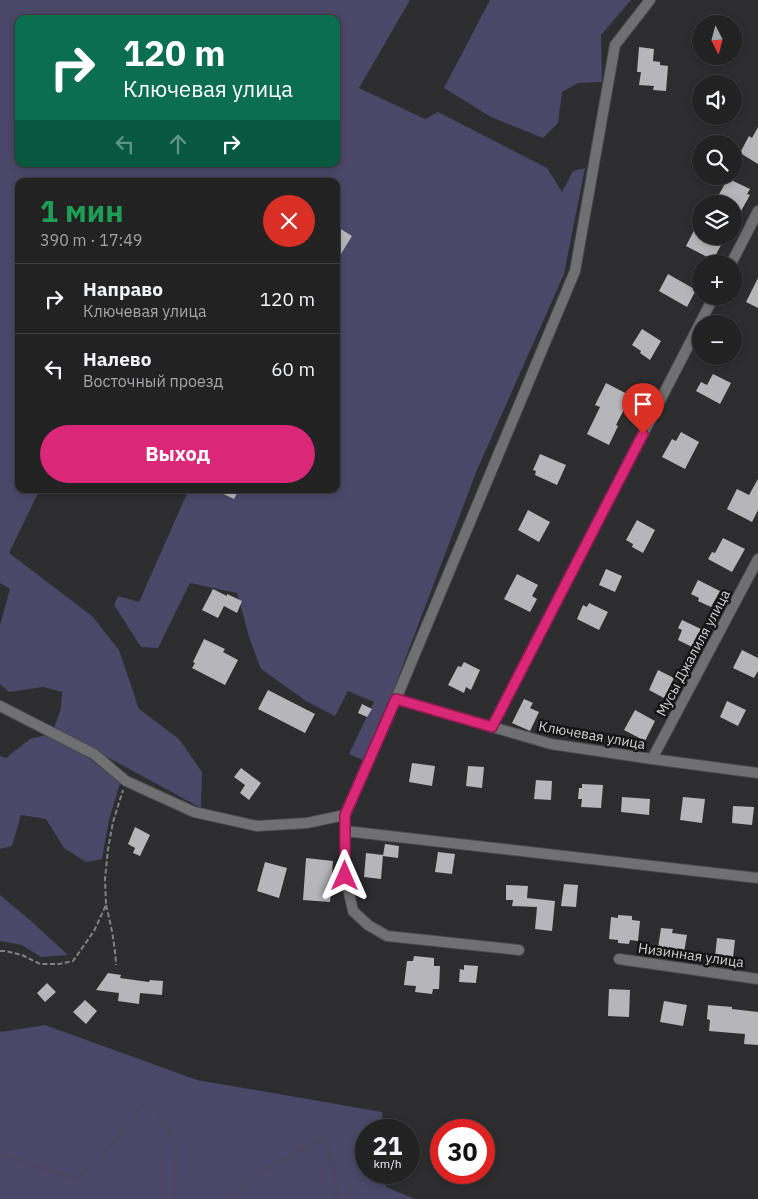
<!DOCTYPE html>
<html lang="ru">
<meta charset="utf-8">
<style>
:root{--surface:#222223;--page:#2a2a2b;--text:#f1f3f6;--muted:#a2a4a6;--line:#3f3f41;--accent:#db2777}
body{margin:0;font-family:"IBM Plex Sans",sans-serif;background:var(--page);color:var(--text);height:100vh;display:flex;flex-direction:column;font-size:19px;white-space:nowrap}
*{box-sizing:border-box;margin:0}
p{font-size:16px;color:var(--muted)}
.icon{flex:none;width:28px;height:28px;fill:none;stroke:currentColor;stroke-width:2;stroke-linecap:round;stroke-linejoin:round}
.map{position:relative;flex:1;overflow:hidden}
.details{position:absolute;left:15px;top:178px;width:325px;height:315px;display:flex;flex-direction:column;background:var(--surface);border-radius:10px;box-shadow:0 2px 8px #0003,0 0 0 1px var(--line)}
.details>*{flex:none}
.banner{position:absolute;left:15px;top:15px;width:325px;height:152px;border-radius:10px;box-shadow:0 2px 8px #0003,0 0 0 1px var(--line);background:#0b6e4f;color:#fff;overflow:hidden}
.needle{width:32px;rotate:174deg}
.controls{position:absolute;left:692px;top:15px;display:grid;gap:10px}
.controls a{display:grid;place-items:center;width:50px;height:50px;border-radius:50%;background:var(--surface);box-shadow:0 2px 8px #0003,0 0 0 1px var(--line);font-size:25px}
.speed{position:absolute;left:355px;top:1119px;display:flex;gap:10px;font-size:25px;font-weight:700;text-align:center}
.speed>*{display:grid;place-content:center;width:65px;height:65px;border-radius:50%;background:var(--surface);box-shadow:0 2px 8px #0003,0 0 0 1px var(--line);line-height:1}
.speed small{font-size:12px;font-weight:400}
.speed .limit{border:8px solid #d22;background:#fff;color:#111}
.pin{position:absolute;display:grid;place-items:center;width:42px;height:42px;color:#fff;margin:-51px -21px;border-radius:50% 50% 50% 0;rotate:-45deg;box-shadow:0 0 5px #0007}
.pin .icon{rotate:45deg}
.me{position:absolute;width:55px;margin:-28px;rotate:0deg;stroke-linejoin:round;filter:drop-shadow(0 0 4px #0008)}
.turn{display:flex;align-items:center;gap:18px;height:105px;padding:0 25px;font-size:22px}
.turn .icon{width:65px;height:65px;stroke-width:2.5}
.turn b{display:block;font-size:35px;line-height:42px}
.lanes{display:flex;align-items:center;height:48px;padding:0 25px;background:#0003;justify-content:center;gap:25px;direction:ltr}
.lanes .off{opacity:.35}
.round{display:grid;place-items:center;flex:none;width:52px;height:52px;border-radius:26px;background:var(--page)}
.summary{display:flex;align-items:center;justify-content:space-between;height:85px;padding:0 25px}
h1{font-size:30px;font-weight:800;line-height:38px;color:#1e9e55}
.action{display:flex;gap:10px;margin-top:auto;padding:10px 25px}
.action a{flex:1;height:58px;border-radius:30px;background:var(--accent);color:#fff;font-size:20px;font-weight:800;line-height:58px;text-align:center}
ul{padding:0;list-style:none}
li{display:flex;align-items:center;gap:15px;height:70px;padding:0 25px;border-top:1px solid var(--line)}
li div{flex:1}
li b{display:block;font-size:19px}
li em{font-style:normal}
.map>svg:first-child{display:block}
</style>
<div class="map">
<svg width="758" height="1199" viewBox="0 0 758 1199">
<rect width="100%" height="100%" fill="#2d2d2f"/>
<path fill="#4a4768" fill-rule="evenodd" d="M0,0H410L359,88L425,119L438,112L547,168L562,192L573,171L585,168L564,274L477,470L392,694L363,760L349,754L374,702L348,691L335,716L306,701L261,669L250,640L237,593L190,583L158,648L141,647L114,605L118,596L139,602L189,489H336V181H19V489H40L9,553L92,616L119,650L139,709L179,739L202,772L201,808L54,728L61,708L62,692L43,687L9,692L0,684V625L10,589L0,583ZM19,19H336V164H19Z
M490,0H631L601,35L602,82L578,83L562,92L558,123L543,138L491,117L444,88Z
M46,735L85,755L120,783L109,820L102,859L86,862L64,848L46,819L21,815L12,846L0,849V756L6,758L30,739Z
M0,895L31,921L68,955L41,957L22,945L0,941Z
M45,1025L197,1080L382,1112L383,1130H366V1172L385,1173L386,1187L415,1199H0V1031L1,1032Z"/>
<g fill="none" stroke-linecap="round" stroke-linejoin="round">
<path stroke="#4d4662" stroke-width="3" d="M0,1154L76,1179L101,1158L148,1098L176,1143L175,1199
M235,1199L255,1176L326,1136L337,1187L336,1199"/>
</g>
<path fill="#b6b5b9" d="M639,47L654,49L653,61L660,62V65L668,66L666,91L653,90L654,86L639,85L641,72H637Z
M758,127V164L740,153L749,136L752,138Z
M731,180L750,189L747,194L750,195L741,211L734,208V204H727L717,198L726,182L729,183Z
M701,217V236H726L713,260L686,246Z
M336,226L352,236L336,262Z
M668,274L696,290L687,307L659,291Z
M758,278V308L746,302Z
M642,329L661,341L650,360L640,353L641,351L632,345Z
M713,374L731,383L720,404L696,391L701,382L707,385Z
M606,383L631,396L616,425L618,426L609,445L587,434L600,407L595,405Z
M681,432L699,442L685,469L662,457L672,439L676,441Z
M540,454L566,465L557,485L535,475L536,471L533,470Z
M758,479V510L752,522L727,509L737,489L749,495Z
M213,489H239L234,499Z
M528,510L550,522L539,542L518,530Z
M637,520L655,530L643,553L632,547L633,544L626,540Z
M723,538L745,549L732,572L708,559L712,552L715,553Z
M606,569L622,576L615,592L599,585Z
M517,574L538,585L532,596L537,599L530,612L504,599Z
M698,580L720,591L711,607L698,601L699,598L691,594Z
M213,589L227,596V594L242,601L237,613L224,606L218,618L202,610Z
M589,603L608,612L599,630L577,619L583,605L587,607Z
M682,620L703,630L694,648L678,640L682,630L678,628Z
M204,639L225,649L223,652L238,660L225,685L192,668L195,663L193,662Z
M742,650L758,658V671L754,678L733,668Z
M464,662L480,670L471,690L466,687L464,693L448,685L458,666L461,667Z
M658,670L674,678L664,698L649,690Z
M268,690L315,714L305,733L258,709Z
M524,699L533,703L530,708L539,712L530,731L512,723Z
M727,701L746,710L738,726L720,717Z
M362,704L372,709L367,717L358,713Z
M635,710L655,721L645,741L624,730Z
M412,763L435,766L432,786L409,782Z
M468,766L484,767L482,788L466,786Z
M241,768L261,783L249,800L240,793L245,785L234,777Z
M536,780L552,781L551,800L534,799Z
M582,784L603,785L601,808L581,807L582,799H578L579,788H582Z
M622,797L650,799L649,815L621,812Z
M683,797L705,799L702,823L680,820Z
M733,806L754,807L752,825L732,823Z
M135,827L150,835L140,856L133,853L135,848L128,844Z
M385,844L399,846L398,858L383,856Z
M438,852L455,854L452,874L435,872Z
M366,853L383,855L381,879L364,877Z
M306,858L333,861L332,875H337L335,890L331,889L330,902L303,900Z
M265,862L287,868L279,898L257,891Z
M564,884L578,885L576,907L561,906Z
M506,885L528,886L527,898L555,901L552,931L535,929L537,907L512,906L513,900H506Z
M618,915L632,916V920L640,921L638,941L630,940L629,944L618,943V940L609,939L611,917L618,918Z
M661,928L673,929L672,933L687,935L684,952L658,948Z
M717,938L735,940L733,958L715,957Z
M414,956L434,958V966H440L439,989H433L432,994L415,992L416,986L404,985L407,961H413Z
M464,965L478,966L476,983L459,982L460,969L464,970Z
M108,973L121,975L120,978L149,982L150,980L163,981L162,995L140,993L139,1004L118,1001L119,993L96,990Z
M47,983L56,992L45,1002L37,993Z
M609,989L630,990L629,1017L608,1016Z
M85,1000L97,1011L86,1024L73,1012Z
M664,1001L687,1005L683,1026L660,1022Z
M708,1005L732,1007V1009L758,1012V1045L744,1044L745,1034L709,1031L710,1020L707,1019Z"/>
<g fill="none" stroke-linecap="round" stroke-linejoin="round">
<defs>
<path id="minor" d="M731,264L758,211
M396,699L551,744L652,759L758,773
M0,706L94,754L126,781L194,812L257,826L307,823L345,815L396,699L575,271L615,45L650,0
M492,727L714,296
M652,759L758,559
M345,826V875L353,911L368,925L387,936L519,950
M345,831L758,878
M619,959L758,979"/>
</defs>
<use href="#minor" stroke="#4a4a4c" stroke-width="12"/>
<path stroke="#828284" stroke-width="2" stroke-dasharray="5 2.5" stroke-linecap="butt" d="M106,905C111,925 115,944 116,965
M0,951H5L22,955L40,964H59L73,961L94,931L106,905L105,879L108,849L113,822L123,790"/>
<use href="#minor" stroke="#707073" stroke-width="10"/>
</g>
<g fill="none" stroke-linecap="round" stroke-linejoin="round">
<defs>
<path id="route" d="M345,876V815L396,699L492,727L643,434"/>
</defs>
<use href="#route" stroke="#8e194d" stroke-width="12"/>
<use href="#route" stroke="#db2777" stroke-width="9"/>
</g>
<g text-anchor="middle" dominant-baseline="central" stroke-width="5" stroke-linejoin="round" paint-order="stroke">
<g font-size="14" fill="#d1d1d3" stroke="#151516">
<text transform="translate(693 653) rotate(-62)">Мусы Джалиля улица</text>
<text transform="translate(592 735) rotate(10)">Ключевая улица</text>
<text transform="translate(691 955) rotate(8)">Низинная улица</text>
</g>
</g>
</svg>
<div class="controls">
<a><svg class="needle" viewBox="-14 -14 28 28"><path d="M0-13l5 13h-10z" fill="#e53935"/><path d="M0 13l5-13h-10z" fill="#a2a4a6"/></svg></a>
<a><svg class="icon" aria-label="sound" viewBox="0 0 24 24"><path d="M4 9h4l5-4v14l-5-4H4zM17 9q2 3 0 6"/></svg></a>
<a><svg class="icon" aria-label="search" viewBox="0 0 24 24"><circle cx="10" cy="10" r="6"/><path d="M15 15l6 6"/></svg></a>
<a><svg class="icon" aria-label="layers" viewBox="0 0 24 24"><path d="M12 4l9 5-9 5-9-5zM3 14l9 5 9-5"/></svg></a>
<a>+</a>
<a>−</a>
</div>
<div class="speed"><div>21<small>km/h</small></div><div class="limit">30</div></div>
<div class="pin" style="left:643px;top:434px;background:#d93025"><svg class="icon" aria-label="arrive" viewBox="0 0 24 24"><path d="M6 21V4h12l-3 4 3 4H6"/></svg></div>
<svg class="me" style="left:345px;top:876px" viewBox="-20 -20 40 40"><path d="M0-17L14 15 0 8-14 15z" fill="#db2777" stroke="#fff" stroke-width="4"/></svg>
<div class="banner">
<div class="turn"><svg class="icon" aria-label="right" viewBox="0 0 24 24"><path d="M7 20v-9h11M14 6l5 5-5 5"/></svg><div><b>120 m</b>Ключевая улица</div></div>
<div class="lanes"><svg class="icon off" aria-label="left" viewBox="0 0 24 24"><path d="M17 20v-9H6M10 6l-5 5 5 5"/></svg><svg class="icon off" aria-label="ahead" viewBox="0 0 24 24"><path d="M12 20V5M6 11l6-6 6 6"/></svg><svg class="icon" aria-label="right" viewBox="0 0 24 24"><path d="M7 20v-9h11M14 6l5 5-5 5"/></svg></div>
</div>
<section class="details">
<div class="summary"><div><h1>1 мин</h1><p>390 m · 17:49</p></div><a class="round" style="background:#d93025;color:#fff"><svg class="icon" aria-label="close" viewBox="0 0 24 24"><path d="M6 6l12 12M18 6L6 18"/></svg></a></div>
<ul>
<li><svg class="icon" aria-label="right" viewBox="0 0 24 24"><path d="M7 20v-9h11M14 6l5 5-5 5"/></svg><div><b>Направо</b><p>Ключевая улица</p></div><em>120 m</em></li>
<li><svg class="icon" aria-label="left" viewBox="0 0 24 24"><path d="M17 20v-9H6M10 6l-5 5 5 5"/></svg><div><b>Налево</b><p>Восточный проезд</p></div><em>60 m</em></li>
</ul>
<div class="action"><a>Выход</a></div>
</section>
</div>
